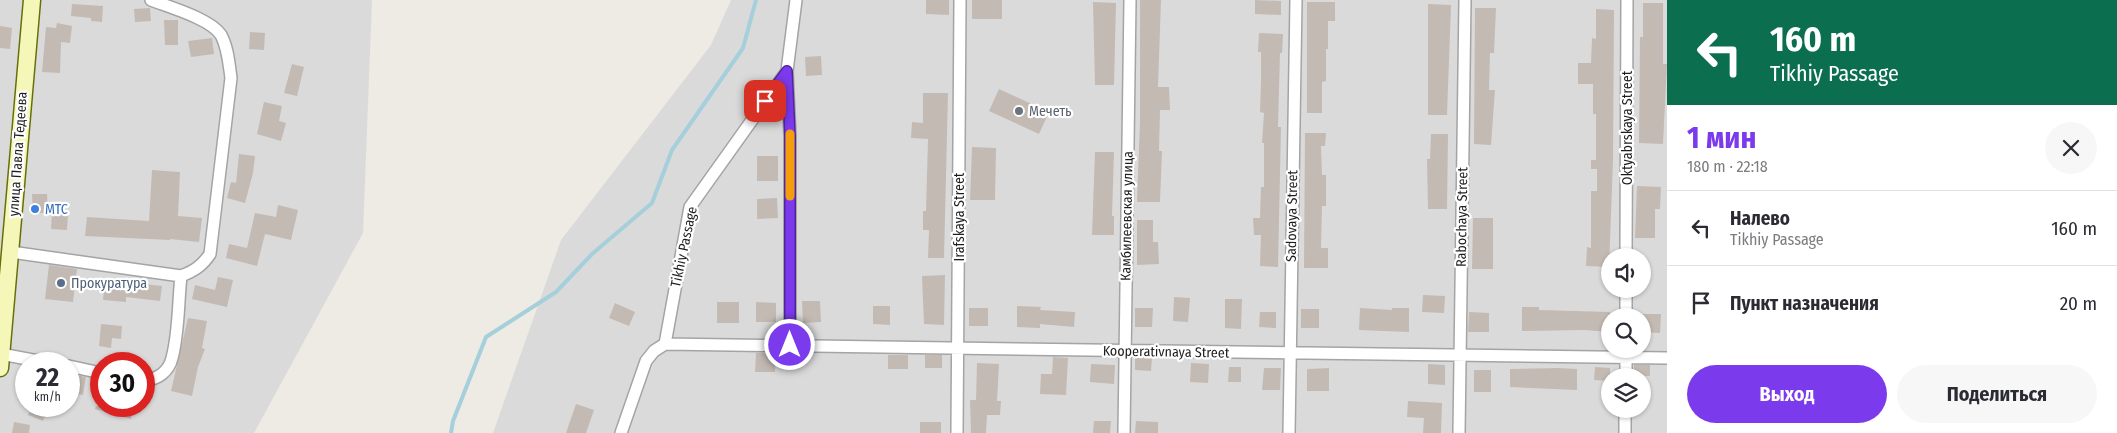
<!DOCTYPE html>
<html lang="ru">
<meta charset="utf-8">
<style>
:root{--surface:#fff;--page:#f7f7f7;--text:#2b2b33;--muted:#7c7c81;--line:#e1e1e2;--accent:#7c3aed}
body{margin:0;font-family:"Fira Sans Condensed",sans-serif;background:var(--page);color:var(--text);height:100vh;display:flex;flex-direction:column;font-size:19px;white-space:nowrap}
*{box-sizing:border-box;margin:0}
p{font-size:16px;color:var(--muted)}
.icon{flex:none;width:28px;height:28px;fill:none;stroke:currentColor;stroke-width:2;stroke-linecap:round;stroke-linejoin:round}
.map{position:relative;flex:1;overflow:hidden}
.details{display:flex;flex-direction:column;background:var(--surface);width:450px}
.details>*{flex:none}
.top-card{background:#0b6e4f;color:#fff;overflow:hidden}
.buttons{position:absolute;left:1601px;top:248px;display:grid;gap:10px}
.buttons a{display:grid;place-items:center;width:50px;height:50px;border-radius:50%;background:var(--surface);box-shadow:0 1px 4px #0004;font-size:25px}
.speed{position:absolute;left:15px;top:352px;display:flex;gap:10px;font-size:25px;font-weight:700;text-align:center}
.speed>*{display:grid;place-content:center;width:65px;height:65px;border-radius:50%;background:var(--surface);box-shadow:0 1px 4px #0004;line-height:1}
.speed small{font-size:12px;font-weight:400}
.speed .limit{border:8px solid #d22;background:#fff;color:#111}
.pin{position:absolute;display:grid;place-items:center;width:42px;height:42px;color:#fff;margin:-21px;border-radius:10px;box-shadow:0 2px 8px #0006}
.me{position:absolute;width:55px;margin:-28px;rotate:0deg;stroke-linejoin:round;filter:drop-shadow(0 0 4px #0008)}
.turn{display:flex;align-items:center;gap:18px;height:105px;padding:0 20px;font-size:22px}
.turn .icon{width:65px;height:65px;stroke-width:2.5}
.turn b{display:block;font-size:35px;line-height:42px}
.round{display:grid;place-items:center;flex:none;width:52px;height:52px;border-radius:26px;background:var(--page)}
.summary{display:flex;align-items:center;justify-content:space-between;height:85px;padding:0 20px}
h1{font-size:30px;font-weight:700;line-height:38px;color:var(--accent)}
.button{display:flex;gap:10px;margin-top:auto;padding:10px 20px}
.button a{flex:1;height:58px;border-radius:30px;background:var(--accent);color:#fff;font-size:20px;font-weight:700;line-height:58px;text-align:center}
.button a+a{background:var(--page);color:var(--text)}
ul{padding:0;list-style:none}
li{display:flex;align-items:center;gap:15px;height:75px;padding:0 20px;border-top:1px solid var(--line)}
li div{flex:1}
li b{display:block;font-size:19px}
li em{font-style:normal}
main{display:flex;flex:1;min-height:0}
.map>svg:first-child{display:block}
</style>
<main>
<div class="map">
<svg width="1667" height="433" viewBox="0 0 1667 433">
<rect width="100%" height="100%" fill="#eeeae4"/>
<path fill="#dbdada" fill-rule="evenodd" d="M0,0H372L363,233L254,433H0ZM26,364H69V406H26ZM101,364H144V406H101Z
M731,0H1667V433H493L561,240L711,45ZM1610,256H1642V289H1610ZM1610,316H1642V349H1610ZM1610,376H1642V409H1610Z"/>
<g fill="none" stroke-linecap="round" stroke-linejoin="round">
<path stroke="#a5cfda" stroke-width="4" d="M451,433L453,421L486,337L556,292L592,254L652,203L672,150L743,48L756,0"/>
</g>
<path fill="#c3bab3" d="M926,0H949V15L926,14Z
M972,0H1002V19H972Z
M1140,0H1161L1158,87H1169L1170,110H1160L1159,151H1162L1160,202H1137L1140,120Z
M1255,0L1281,1V15L1255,14Z
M1093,2L1116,3L1114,85H1095Z
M1307,2H1335V21H1328V49H1326V81L1322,82V113H1307Z
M1643,3H1663V64H1667L1663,144L1639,143L1640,37H1643Z
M72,4L103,6L102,22L91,21V18L71,16Z
M1428,4L1451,5L1447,115H1428Z
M150,8L151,21L135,22L134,9Z
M1475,8H1496L1494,53H1490L1489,90H1495L1491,145L1474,144Z
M1596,9L1614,10L1613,160L1609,267L1586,266L1587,247L1591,248V191H1597V169H1591V160H1596V114H1593V84H1578V63H1591L1592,38L1596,39Z
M164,20H178V45H165Z
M57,23L72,26L70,43L61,42L60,73L42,72L46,27L56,28Z
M0,26L12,28L10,49L0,48Z
M250,32L265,33L264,50L249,49Z
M1259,33L1283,34L1282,53H1280L1278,127H1281L1278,267L1260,266L1261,235H1254L1253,218H1260L1261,187H1264V143H1262L1264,113L1260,112L1261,82V52H1258Z
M212,38L214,54L191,57L188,41Z
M821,56L822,75L806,76L805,57Z
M292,64L304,67L297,96L284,93Z
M999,89L1049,112L1039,134L989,111Z
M923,93H948L944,258H928L929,230H923V211H926L928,139L911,138L912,122L923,123Z
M264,102L282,106L279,121L286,123L281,141L257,134Z
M1305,133H1326L1325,146H1321L1322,175H1326V206H1322L1321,248H1328V268H1304Z
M1431,134H1448L1447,209H1428L1427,159H1430Z
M972,147L996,148L995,200H970Z
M1095,152H1114L1112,216H1114V235H1092Z
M239,154L255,156L253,173L245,203L227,198L231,182L236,183Z
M757,156H778V181H757Z
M152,170L180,172L178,216L202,218L199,242L170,239V240L85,236L87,217L149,221Z
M1637,186L1661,187L1660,209H1655V238H1635Z
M32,194H47L48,213H33Z
M777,198L778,218L757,219V199Z
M278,205L298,210L291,240L265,234L257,266L226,258L229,244L247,248L255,213L276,217Z
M52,212L68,213L67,230L51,229Z
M1473,218H1493V269H1472Z
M1137,220H1153V242H1158L1159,264L1137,265Z
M49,265L77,269L73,302L45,299Z
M945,275L944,325L924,324L922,276Z
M218,277L233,280L227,307L192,299L195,285L215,290Z
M105,280L162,286L160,301L126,297V302L103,300Z
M1423,295L1445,296L1444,313L1422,312Z
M1174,297L1190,298L1188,322L1173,321Z
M1225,299H1242L1241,329L1225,328Z
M802,301H820L821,322L803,323Z
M717,302H739V323H717Z
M756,302L776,303V322H756Z
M615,303L635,312L629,326L609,318Z
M873,306H890V325L873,324Z
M1017,306L1041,307L1040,310L1075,312L1074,327L1040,324V328L1017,327Z
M1522,307H1539V310L1610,312V332L1584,330L1522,331Z
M969,308H988V326H969Z
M1135,308H1153L1152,327H1135Z
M1360,308L1392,310V308H1409V332L1359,330Z
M1301,309H1319V328H1301Z
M1260,312H1276V328L1259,327Z
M1469,312L1489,313V332H1468Z
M1642,314H1661L1660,333L1642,332Z
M188,318L207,321L202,348L205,349L198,367L192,396L171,391Z
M101,324L122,326L121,339L112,338L111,348L99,346Z
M756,353H776L775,372H755Z
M888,355H908V369H888Z
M925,355H942V368H925Z
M1053,357L1068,358L1066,395L1040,394L1041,374H1052Z
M1135,358H1152L1151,371L1135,370Z
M977,363L999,364L997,401H1001L1000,415H987L986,433H971L970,400H976Z
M1191,363L1209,364L1208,383L1190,382Z
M1091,364L1115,365L1114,384L1090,382Z
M1428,364L1445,365V385L1428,384Z
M1634,365H1650V376H1634Z
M1229,367H1241V382H1228Z
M1595,367L1610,368V381L1594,380Z
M1264,368H1281L1280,390H1262Z
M1329,368V391H1307V369Z
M1558,368L1577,369V390L1510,387V369Z
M1474,370H1491V392H1474Z
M71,374L86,377L83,395L69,392Z
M1408,401L1442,403L1441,433H1423L1424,418L1407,417Z
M576,404L594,410L586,433H566Z
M32,406L47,411L43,421L28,415Z
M96,406H135L131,419L95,409Z
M1094,421H1111L1110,433H1093Z
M1136,421L1158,422V433H1135Z
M14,422L30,425L29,433H12Z
M920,422H941V433H920Z"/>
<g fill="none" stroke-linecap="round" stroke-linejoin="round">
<defs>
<path id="minor" d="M787,71L790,136V345
M11,252L181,276
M1626,256L1627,0
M1626,316V289
M665,344L1667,358
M665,344L690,207L787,71L796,0
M1,354L54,364
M69,366L101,373
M1626,376V349
M144,379C157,381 169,371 172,358C179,332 178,303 181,276C194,271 202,266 210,254L231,78C229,64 228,48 221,35C211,19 169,7 151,0
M621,433L646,361L654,351L665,344
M957,433L960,0
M1124,433L1130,0
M1289,433L1296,0
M1459,433L1465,0
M1625,433V409"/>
<path id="secondary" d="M0,368L32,0"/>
</defs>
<use href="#minor" stroke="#a4a4a4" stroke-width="14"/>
<use href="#secondary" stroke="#677008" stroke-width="19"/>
<use href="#minor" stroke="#fff" stroke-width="11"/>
<use href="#secondary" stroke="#f5f7b9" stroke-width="16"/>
</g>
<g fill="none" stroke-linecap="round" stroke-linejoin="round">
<defs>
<path id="route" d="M765,101L787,71L790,136V345"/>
</defs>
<use href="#route" stroke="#51269a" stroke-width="12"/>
<use href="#route" stroke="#7c3aed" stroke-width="9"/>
<path stroke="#f59e0b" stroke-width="9" d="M790,134V196"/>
</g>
<circle fill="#6b7280" stroke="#fff" stroke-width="2" cx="1019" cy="111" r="5"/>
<circle fill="#3f7fe0" stroke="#fff" stroke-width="2" cx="35" cy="209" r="5"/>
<circle fill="#5c6f8a" stroke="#fff" stroke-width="2" cx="61" cy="283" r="5"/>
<g text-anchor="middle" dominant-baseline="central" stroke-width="4.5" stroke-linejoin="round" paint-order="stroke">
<g font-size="14" fill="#5b616d" stroke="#fff" text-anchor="start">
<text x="1029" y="111">Мечеть</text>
</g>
<g font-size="14" fill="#1d1d1d" stroke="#fff">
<text transform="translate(1627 128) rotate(-90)">Oktyabrskaya Street</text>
<text transform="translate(18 154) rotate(-86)">улица Павла Тедеева</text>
<text transform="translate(1127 216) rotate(-89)">Камбилеевская улица</text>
<text transform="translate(1292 216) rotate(-89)">Sadovaya Street</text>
<text transform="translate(959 217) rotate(-90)">Irafskaya Street</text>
<text transform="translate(1462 217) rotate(-89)">Rabochaya Street</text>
<text transform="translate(684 247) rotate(-78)">Tikhiy Passage</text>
<text transform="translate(1166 352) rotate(1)">Kooperativnaya Street</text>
</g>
<g font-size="14" fill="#366cbe" stroke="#fff" text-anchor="start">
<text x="45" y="209">МТС</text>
</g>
<g font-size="14" fill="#4e5e75" stroke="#fff" text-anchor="start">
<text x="71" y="283">Прокуратура</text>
</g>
</g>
</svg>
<div class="buttons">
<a><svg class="icon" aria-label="sound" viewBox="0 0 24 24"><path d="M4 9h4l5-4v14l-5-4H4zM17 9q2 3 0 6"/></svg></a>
<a><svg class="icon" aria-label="search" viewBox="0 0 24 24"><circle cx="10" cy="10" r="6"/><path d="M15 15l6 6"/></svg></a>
<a><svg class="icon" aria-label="layers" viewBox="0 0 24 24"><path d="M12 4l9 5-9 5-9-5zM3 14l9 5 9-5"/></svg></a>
</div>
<div class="speed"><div>22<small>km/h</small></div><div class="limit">30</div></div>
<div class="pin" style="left:765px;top:101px;background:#d93025"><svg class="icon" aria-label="arrive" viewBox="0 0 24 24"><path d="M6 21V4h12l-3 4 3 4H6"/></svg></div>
<svg class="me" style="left:790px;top:345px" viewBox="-20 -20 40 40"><circle r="17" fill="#7c3aed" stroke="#fff" stroke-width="3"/><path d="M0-11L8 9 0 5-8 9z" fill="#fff"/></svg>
</div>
<section class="details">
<div class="top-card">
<div class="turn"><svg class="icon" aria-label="left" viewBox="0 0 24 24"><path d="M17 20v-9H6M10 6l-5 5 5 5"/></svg><div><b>160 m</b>Tikhiy Passage</div></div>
</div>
<div class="summary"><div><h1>1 мин</h1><p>180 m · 22:18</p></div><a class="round"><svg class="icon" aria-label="close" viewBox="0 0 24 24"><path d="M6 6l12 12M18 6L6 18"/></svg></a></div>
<ul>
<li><svg class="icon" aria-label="left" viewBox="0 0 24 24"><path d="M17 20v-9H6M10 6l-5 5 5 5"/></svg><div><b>Налево</b><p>Tikhiy Passage</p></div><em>160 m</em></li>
<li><svg class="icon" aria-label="arrive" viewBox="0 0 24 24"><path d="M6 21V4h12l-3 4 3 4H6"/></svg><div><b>Пункт назначения</b></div><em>20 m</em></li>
</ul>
<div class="button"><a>Выход</a><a>Поделиться</a></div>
</section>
</main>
